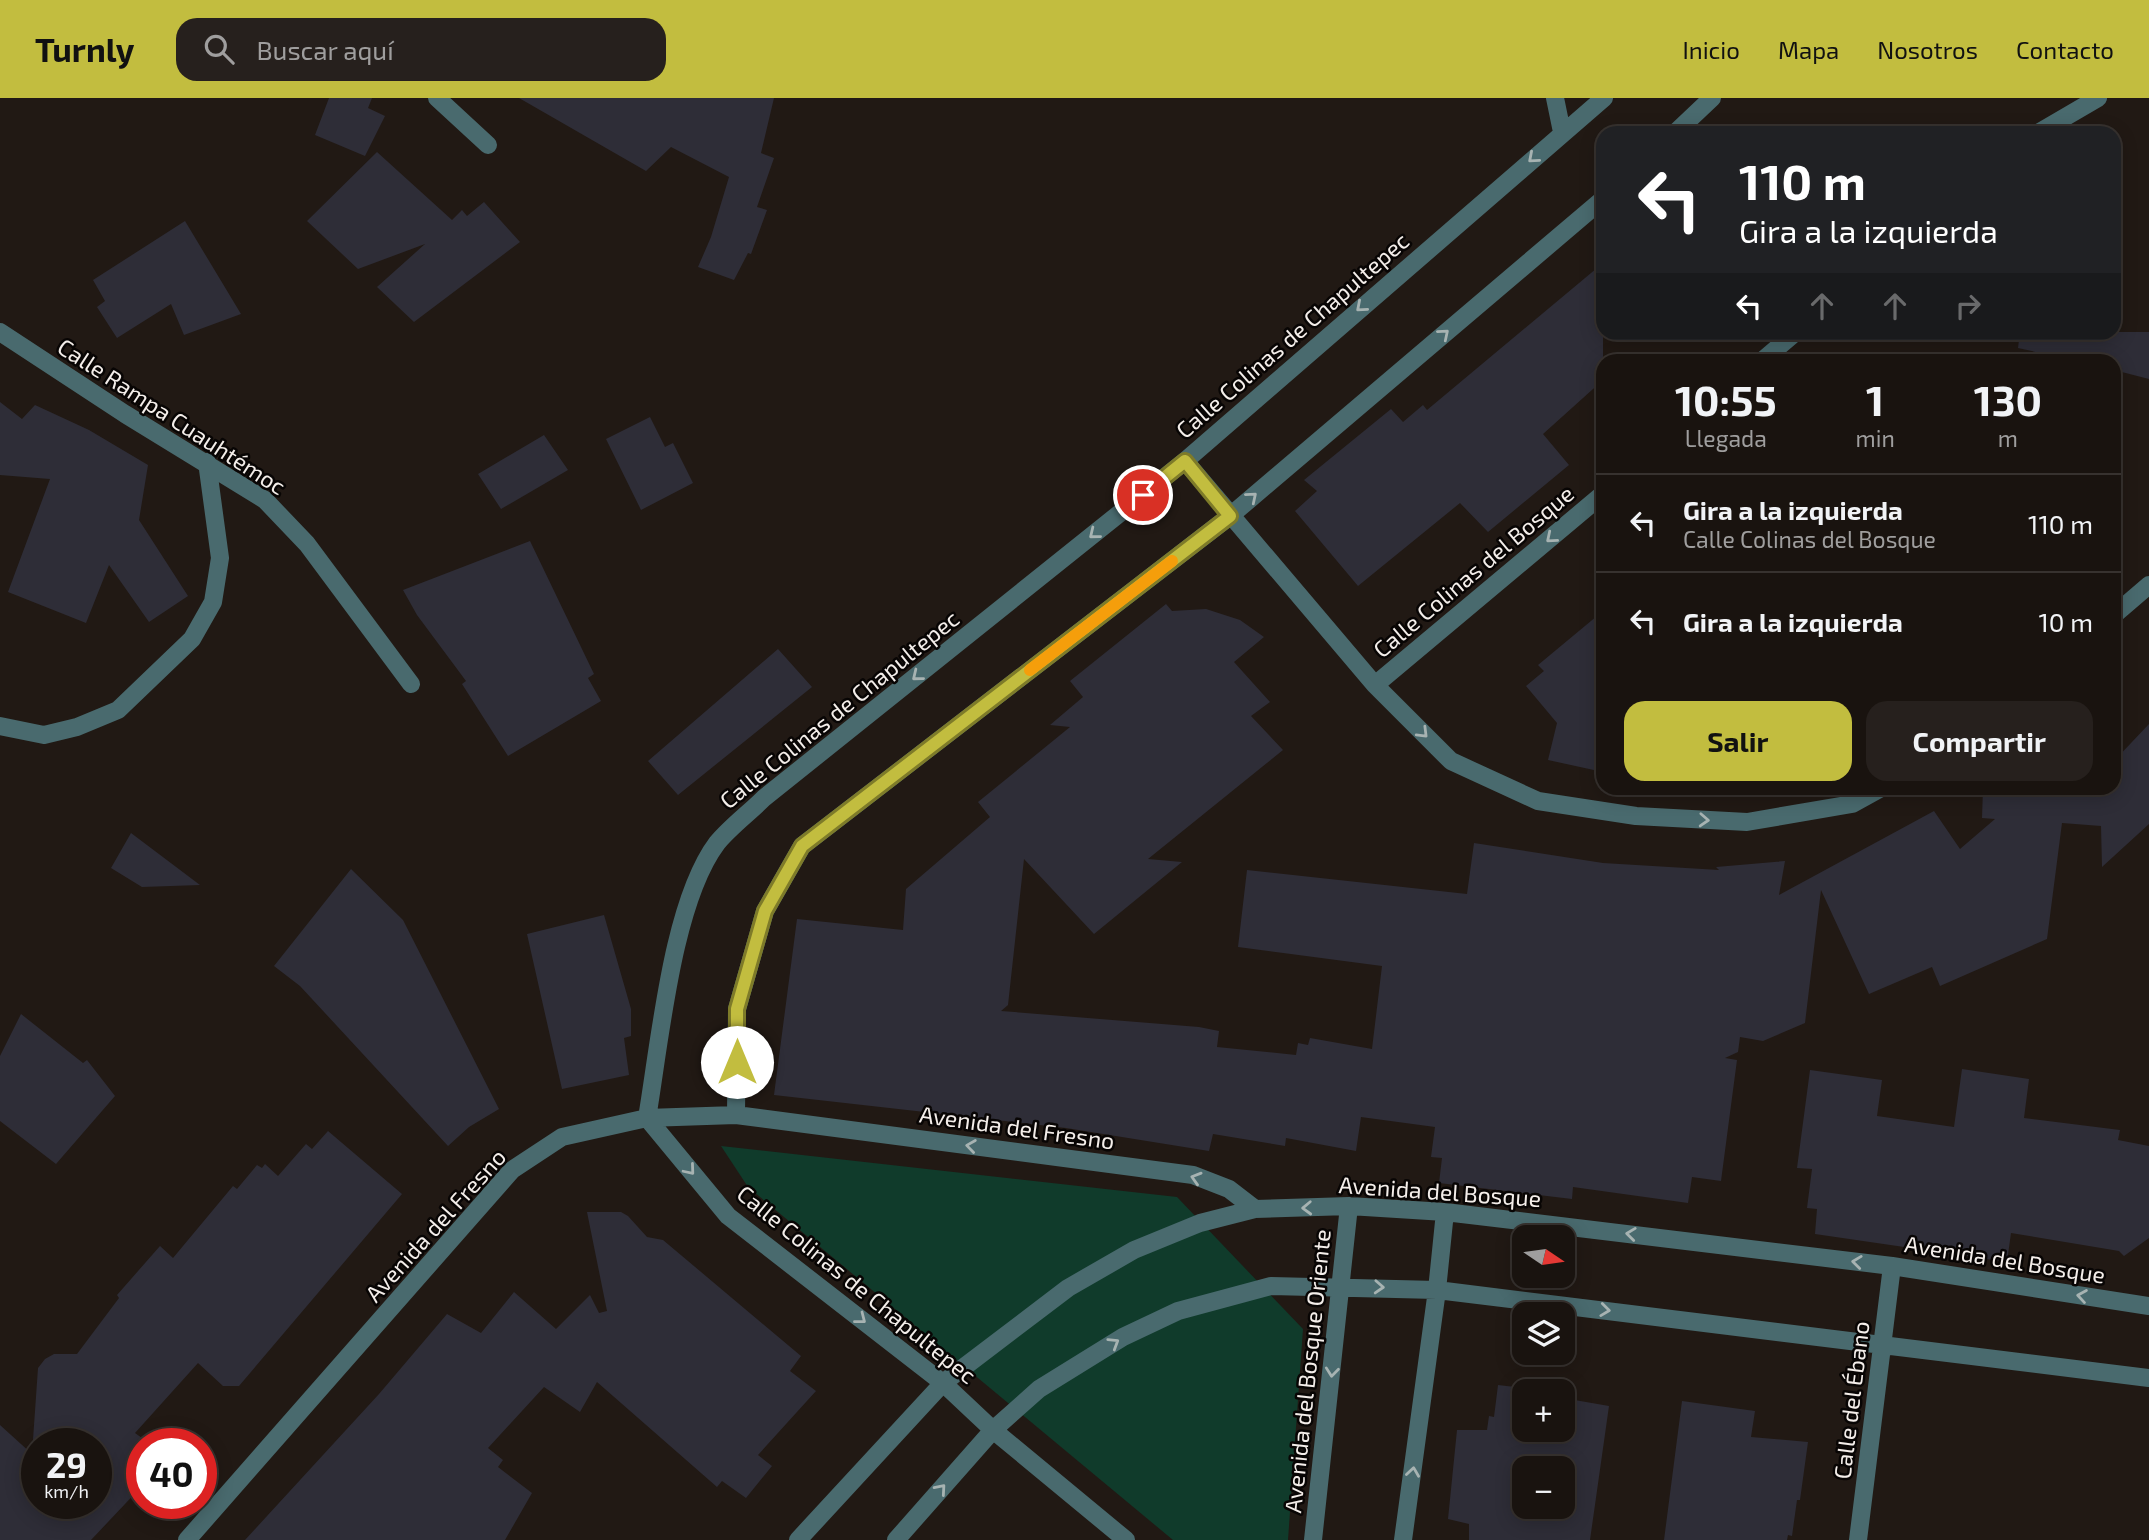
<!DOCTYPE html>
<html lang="es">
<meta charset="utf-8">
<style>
:root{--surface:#19130f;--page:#26201d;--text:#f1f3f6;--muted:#9f9e9e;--line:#37322f;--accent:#c2bd3f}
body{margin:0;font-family:"Exo 2",sans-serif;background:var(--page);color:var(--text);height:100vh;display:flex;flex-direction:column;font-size:26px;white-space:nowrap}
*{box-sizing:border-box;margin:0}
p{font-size:23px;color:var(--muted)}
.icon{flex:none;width:38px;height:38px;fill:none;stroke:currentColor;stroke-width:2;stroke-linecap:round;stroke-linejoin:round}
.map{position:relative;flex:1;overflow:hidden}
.drawer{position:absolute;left:1596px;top:256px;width:525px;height:441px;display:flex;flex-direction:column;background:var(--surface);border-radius:21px;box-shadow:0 4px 18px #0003,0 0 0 2px var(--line)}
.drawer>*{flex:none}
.top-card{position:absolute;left:1596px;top:28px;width:525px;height:214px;border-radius:21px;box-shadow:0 4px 18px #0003,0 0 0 2px var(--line);background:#202124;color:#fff;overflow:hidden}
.needle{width:46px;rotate:103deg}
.tools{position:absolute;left:1512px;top:1127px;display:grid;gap:14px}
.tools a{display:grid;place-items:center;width:63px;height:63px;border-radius:14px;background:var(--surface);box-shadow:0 4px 18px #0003,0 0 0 2px var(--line);font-size:35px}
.speed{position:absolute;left:21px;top:1330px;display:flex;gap:14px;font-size:35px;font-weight:700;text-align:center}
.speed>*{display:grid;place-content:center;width:91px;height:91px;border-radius:50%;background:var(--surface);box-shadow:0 4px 18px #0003,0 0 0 2px var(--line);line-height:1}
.speed small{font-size:18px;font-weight:400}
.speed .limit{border:10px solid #d22;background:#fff;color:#111}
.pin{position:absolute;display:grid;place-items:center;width:60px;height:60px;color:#fff;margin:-30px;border:4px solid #fff;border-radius:50%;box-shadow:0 2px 7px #0007}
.me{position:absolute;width:77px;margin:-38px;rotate:0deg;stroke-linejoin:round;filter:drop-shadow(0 0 5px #0008)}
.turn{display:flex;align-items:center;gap:24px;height:147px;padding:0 28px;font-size:32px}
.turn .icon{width:91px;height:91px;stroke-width:2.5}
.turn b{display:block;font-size:49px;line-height:60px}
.lanes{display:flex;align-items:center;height:66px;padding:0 28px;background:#0003;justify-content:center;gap:35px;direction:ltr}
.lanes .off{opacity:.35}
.eta{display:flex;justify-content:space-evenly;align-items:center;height:119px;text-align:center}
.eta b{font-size:42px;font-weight:700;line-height:49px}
.cta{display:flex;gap:14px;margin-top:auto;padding:14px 28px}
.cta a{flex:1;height:80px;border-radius:21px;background:var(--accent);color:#111;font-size:28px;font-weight:700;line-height:80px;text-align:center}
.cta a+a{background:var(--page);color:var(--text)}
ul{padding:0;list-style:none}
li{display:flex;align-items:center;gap:21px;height:98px;padding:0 28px;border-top:2px solid var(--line)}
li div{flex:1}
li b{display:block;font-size:26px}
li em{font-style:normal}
header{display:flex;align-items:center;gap:42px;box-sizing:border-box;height:98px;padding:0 35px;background:var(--accent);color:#111}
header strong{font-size:33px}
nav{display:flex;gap:38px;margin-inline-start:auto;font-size:24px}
.search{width:490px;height:63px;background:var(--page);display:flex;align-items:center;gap:18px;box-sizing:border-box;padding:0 24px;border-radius:21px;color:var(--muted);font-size:26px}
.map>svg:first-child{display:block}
</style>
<header>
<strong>Turnly</strong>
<div class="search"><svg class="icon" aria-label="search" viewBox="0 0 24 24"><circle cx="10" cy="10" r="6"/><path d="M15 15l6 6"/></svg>Buscar aquí</div>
<nav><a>Inicio</a><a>Mapa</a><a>Nosotros</a><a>Contacto</a></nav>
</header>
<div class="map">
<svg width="2149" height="1442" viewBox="0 0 2149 1442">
<rect width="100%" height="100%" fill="#211914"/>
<path fill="#103b2b" d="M721,1048L1177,1099L1303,1231L1288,1442H1173L748,1089Z"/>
<path fill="#2e2d37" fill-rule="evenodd" d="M329,0H372L368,10L385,18L365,58L315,37Z
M519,0H774L761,55L774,60L757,109L767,112L751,156L748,155L734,182L698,169L711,139L729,79L671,49L646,73Z
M377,54L452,122L462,112L467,118L484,104L520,144L414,224L377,189L425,146L358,171L307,123Z
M185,123L241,216L184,237L171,206L117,240L97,209L105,203L93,182Z
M1603,165V282L1543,336L1569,367L1488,434L1460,405L1358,488L1295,413L1317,393L1304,382L1391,311L1403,324L1423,307L1427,312Z
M2020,234H2149V281L2114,272V262H2071L2018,250Z
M0,304L22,321L35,307L89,332L148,367L139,422L188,498L149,524L109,467L86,525L8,494L50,381L0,377Z
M650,319L665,349L673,345L693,385L641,412L606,341Z
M544,337L568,372L501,411L478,376Z
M530,443L594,576L588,580L601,603L508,658L462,586L466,583L417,517L403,492Z
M1166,506L1172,513L1206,511L1240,522L1264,539L1234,564L1270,604L1251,618L1283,652L1148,761L1182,764L1094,836L1024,761L1008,907L1001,913L1199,929L1219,933L1217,949L1296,957L1298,945L1308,947L1310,940L1372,951L1382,868L1238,849L1247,772L1467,796L1474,745L1603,765L1719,772L1716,769L1785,763L1779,797L1934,713L1960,751L1995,721L1982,720L1983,690H2114V663L2149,626V726L2102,769L2101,728L2062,725L2047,841L1940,888L1932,869L1869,896L1821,792L1805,925L1763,943L1740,939L1738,954L1725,960L1737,962L1721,1083L1692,1079L1688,1105L1573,1089L1572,1101L1439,1085L1442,1060L1431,1059L1435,1029L1361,1019L1356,1053L1286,1040L1285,1048L1213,1036L1209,1053L1066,1030L774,997L797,821L903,832L906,791L990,719L978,704L1070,629L1050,627L1083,599L1070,583Z
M1603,513V674L1548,662L1557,625L1526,588L1544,573L1538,567Z
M778,551L812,589L678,697L648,663Z
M131,735L200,787L142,789L111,770Z
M351,771L403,822L499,1011L469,1029L448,1048L300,888L274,868Z
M604,817L631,911V938L624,940L629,977L562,991L527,836Z
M21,916L83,965L87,962L115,998L56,1066L0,1023V958Z
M1962,971L2029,981L2024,1020L2120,1032L2118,1042L2149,1048V1140L2124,1158L2119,1153L2011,1135L2007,1164L1815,1136L1817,1111L1807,1110L1812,1071L1797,1070L1810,972L1882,982L1877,1018L1954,1029Z
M328,1033L402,1096L239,1288H223L198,1265L135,1335L142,1340V1388L91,1442H0V1327L32,1356L38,1270L45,1261L54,1256H77L119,1200L117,1197L160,1148L173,1160L233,1088L237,1091L257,1067L262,1070L265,1066L278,1078L306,1046L312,1051ZM37,1346H96V1405H37Z
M587,1114H621L628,1118L647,1139L663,1142L801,1258L790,1273L816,1293L758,1357L772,1368L746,1400L722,1383L717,1389L597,1284L580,1314L544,1289L488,1350L503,1362L498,1369L532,1395L505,1442H245L379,1296L447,1216L481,1235L514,1194L556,1231L590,1197L599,1215L607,1213Z
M1498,1287L1549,1293H1524V1332H1563V1300L1609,1308L1590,1442H1469V1426L1448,1421L1457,1332H1487L1489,1318L1494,1319ZM1524,1370H1563V1409H1524Z
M1682,1303L1755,1313L1751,1339L1808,1344L1800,1402H1797L1792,1438L1788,1437L1787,1442H1664Z"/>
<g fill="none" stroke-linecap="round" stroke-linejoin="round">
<path stroke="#496a6e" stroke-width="18" d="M437,0L488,47
M1555,0L1562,34
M1675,35L1712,0
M2038,35L2098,0
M0,234L125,316L265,402L307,446L411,586
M1763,262L1796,234
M1185,363L1375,587L1451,663L1538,703L1636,718L1747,724L1852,706L1881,690
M2114,517L2149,487
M1375,587L1603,396
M0,628L44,637L77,629L118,612L192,541L213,504L220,460L207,364
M736,1017L737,911L765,813L802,748L1230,418L1603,101
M187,1442L512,1072L562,1039L647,1020L736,1017L1193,1077L1229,1091L1255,1111
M798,1442L943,1285L1068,1190L1134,1152L1200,1125L1255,1111L1349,1108L1445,1114L1892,1168L2149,1208
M896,1442L993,1332L1039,1291L1123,1239L1178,1213L1271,1188L1437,1192L2149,1280
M1126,1442L993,1332L943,1285L728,1118L647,1020C660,944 672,805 717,745C730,729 749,715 764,700L1185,363L1604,0
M1313,1442L1349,1108
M1403,1442L1437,1192L1445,1114
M1858,1442L1892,1168"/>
</g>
<defs><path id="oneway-chevron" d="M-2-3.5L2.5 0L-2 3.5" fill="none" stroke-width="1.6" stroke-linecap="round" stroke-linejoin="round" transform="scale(1.75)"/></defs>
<g stroke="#a7b3b2">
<use href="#oneway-chevron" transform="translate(1533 60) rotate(139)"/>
<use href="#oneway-chevron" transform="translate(1361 209) rotate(139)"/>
<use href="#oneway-chevron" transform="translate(1444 236) rotate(-40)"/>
<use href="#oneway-chevron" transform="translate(1252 399) rotate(-40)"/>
<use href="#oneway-chevron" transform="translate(1094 436) rotate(141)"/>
<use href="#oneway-chevron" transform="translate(1551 440) rotate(140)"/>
<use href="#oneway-chevron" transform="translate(917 578) rotate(141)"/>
<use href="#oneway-chevron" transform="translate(1423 635) rotate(45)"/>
<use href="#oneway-chevron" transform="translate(1704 722) rotate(3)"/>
<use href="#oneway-chevron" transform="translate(971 1048) rotate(-172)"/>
<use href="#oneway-chevron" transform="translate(690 1072) rotate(50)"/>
<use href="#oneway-chevron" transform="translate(1196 1080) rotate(-163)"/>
<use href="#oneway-chevron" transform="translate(1307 1110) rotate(178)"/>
<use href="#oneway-chevron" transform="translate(1631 1136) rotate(-173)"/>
<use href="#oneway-chevron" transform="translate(1857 1164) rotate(-173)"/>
<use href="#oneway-chevron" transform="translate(1379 1189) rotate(3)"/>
<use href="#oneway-chevron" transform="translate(2082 1198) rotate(-171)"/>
<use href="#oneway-chevron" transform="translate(1605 1212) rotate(7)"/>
<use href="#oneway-chevron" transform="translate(861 1221) rotate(38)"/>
<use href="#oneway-chevron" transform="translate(1114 1245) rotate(-32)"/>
<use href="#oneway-chevron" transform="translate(1332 1274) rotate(96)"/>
<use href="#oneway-chevron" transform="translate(1413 1374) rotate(-82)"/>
<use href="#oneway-chevron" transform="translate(941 1391) rotate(-49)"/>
</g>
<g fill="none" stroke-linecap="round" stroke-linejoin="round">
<defs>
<path id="route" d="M737,964V911L765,813L802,748L1230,418L1185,363L1143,397"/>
</defs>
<use href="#route" stroke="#7e7b29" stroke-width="18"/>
<use href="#route" stroke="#c2bd3f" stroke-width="12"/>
<path stroke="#f59e0b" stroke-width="12" d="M1030,572L1172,463"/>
</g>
<g text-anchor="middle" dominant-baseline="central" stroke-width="5" stroke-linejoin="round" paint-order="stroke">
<g font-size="23" fill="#f4eeea" stroke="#080504">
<text transform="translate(1292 237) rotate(-41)">Calle Colinas de Chapultepec</text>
<text transform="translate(172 318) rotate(33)">Calle Rampa Cuauhtémoc</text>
<text transform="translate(1473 473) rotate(-40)">Calle Colinas del Bosque</text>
<text transform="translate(839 611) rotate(-39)">Calle Colinas de Chapultepec</text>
<text transform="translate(1017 1029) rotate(8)">Avenida del Fresno</text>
<text transform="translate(1440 1093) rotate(4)">Avenida del Bosque</text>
<text transform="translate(435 1127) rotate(-48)">Avenida del Fresno</text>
<text transform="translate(2005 1161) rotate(9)">Avenida del Bosque</text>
<text transform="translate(857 1186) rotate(39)">Calle Colinas de Chapultepec</text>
<text transform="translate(1307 1273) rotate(-84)">Avenida del Bosque Oriente</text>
<text transform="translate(1851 1302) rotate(-83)">Calle del Ébano</text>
</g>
</g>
</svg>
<div class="tools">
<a><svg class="needle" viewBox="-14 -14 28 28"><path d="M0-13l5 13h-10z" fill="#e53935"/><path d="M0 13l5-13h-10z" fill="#9f9e9e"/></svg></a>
<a><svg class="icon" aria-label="layers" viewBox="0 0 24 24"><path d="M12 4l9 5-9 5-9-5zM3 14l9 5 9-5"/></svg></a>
<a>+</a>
<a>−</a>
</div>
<div class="speed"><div>29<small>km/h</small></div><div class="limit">40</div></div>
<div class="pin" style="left:1143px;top:397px;background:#d93025"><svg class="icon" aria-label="arrive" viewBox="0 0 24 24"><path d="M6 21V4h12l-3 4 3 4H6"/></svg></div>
<svg class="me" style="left:737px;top:964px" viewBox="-20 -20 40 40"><circle r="19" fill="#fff"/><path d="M0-13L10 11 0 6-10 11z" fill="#c2bd3f"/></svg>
<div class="top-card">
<div class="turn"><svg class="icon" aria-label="left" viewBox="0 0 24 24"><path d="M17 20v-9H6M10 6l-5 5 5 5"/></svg><div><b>110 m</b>Gira a la izquierda</div></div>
<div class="lanes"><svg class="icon" aria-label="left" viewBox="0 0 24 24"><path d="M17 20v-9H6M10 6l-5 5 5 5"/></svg><svg class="icon off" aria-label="ahead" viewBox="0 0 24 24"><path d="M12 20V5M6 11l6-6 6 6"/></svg><svg class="icon off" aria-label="ahead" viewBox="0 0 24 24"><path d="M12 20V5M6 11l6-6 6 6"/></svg><svg class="icon off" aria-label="right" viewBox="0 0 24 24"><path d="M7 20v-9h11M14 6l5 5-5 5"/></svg></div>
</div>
<section class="drawer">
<div class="eta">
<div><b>10:55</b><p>Llegada</p></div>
<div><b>1</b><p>min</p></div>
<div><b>130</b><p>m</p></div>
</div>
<ul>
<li><svg class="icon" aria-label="left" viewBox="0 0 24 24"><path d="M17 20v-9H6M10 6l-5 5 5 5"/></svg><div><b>Gira a la izquierda</b><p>Calle Colinas del Bosque</p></div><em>110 m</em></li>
<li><svg class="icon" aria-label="left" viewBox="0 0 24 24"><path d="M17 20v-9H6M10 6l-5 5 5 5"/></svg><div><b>Gira a la izquierda</b></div><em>10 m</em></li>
</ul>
<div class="cta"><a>Salir</a><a>Compartir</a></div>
</section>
</div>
